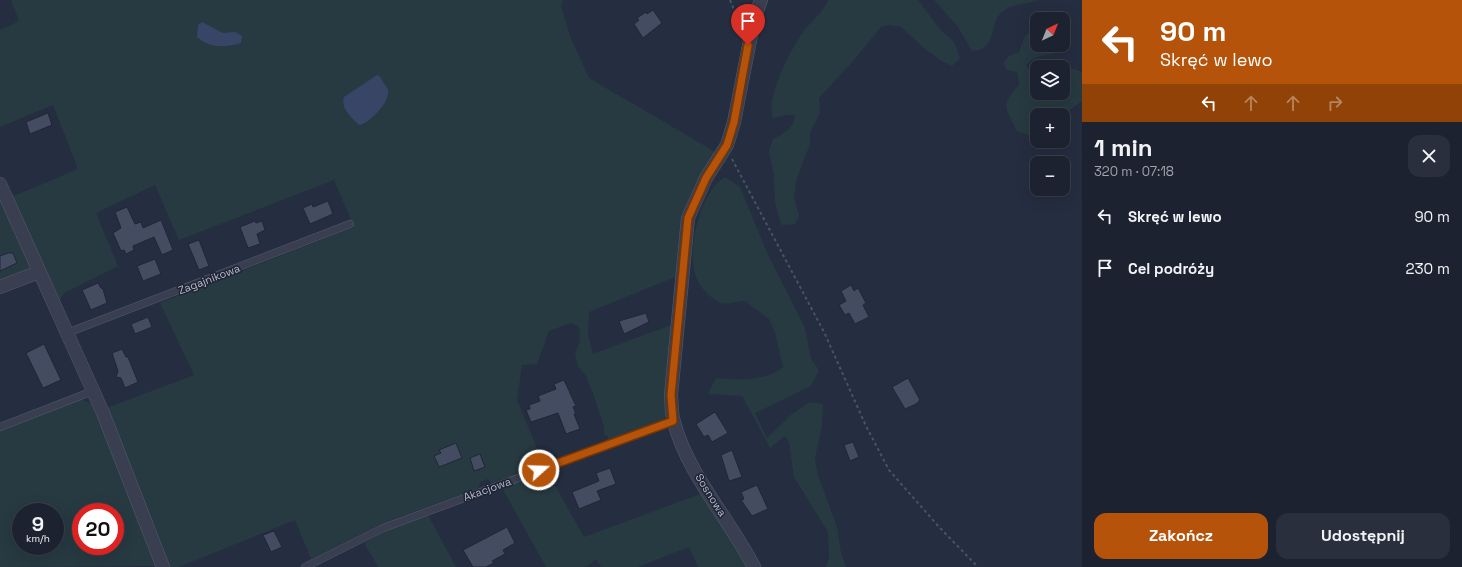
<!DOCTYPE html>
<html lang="pl">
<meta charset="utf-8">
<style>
:root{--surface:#1c2230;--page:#292f3c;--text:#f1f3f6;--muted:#a0a4ab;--line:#3a3f4c;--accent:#b45309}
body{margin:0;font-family:"Space Grotesk",sans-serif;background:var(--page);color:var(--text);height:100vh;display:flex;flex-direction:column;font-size:15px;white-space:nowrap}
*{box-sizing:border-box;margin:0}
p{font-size:13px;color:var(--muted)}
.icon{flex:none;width:22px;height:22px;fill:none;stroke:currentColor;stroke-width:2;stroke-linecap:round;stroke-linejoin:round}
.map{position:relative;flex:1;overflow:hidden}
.details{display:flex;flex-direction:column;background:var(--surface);width:380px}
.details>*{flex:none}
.guide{background:#b45309;color:#fff;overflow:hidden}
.needle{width:26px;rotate:43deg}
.fabs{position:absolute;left:1030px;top:12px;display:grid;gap:8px}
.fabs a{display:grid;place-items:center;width:40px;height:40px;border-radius:8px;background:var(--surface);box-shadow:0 4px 16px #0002,0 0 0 1px var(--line);font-size:20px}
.speed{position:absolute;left:12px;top:503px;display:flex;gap:8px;font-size:20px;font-weight:700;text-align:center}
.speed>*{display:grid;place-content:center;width:52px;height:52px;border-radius:50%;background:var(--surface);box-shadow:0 4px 16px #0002,0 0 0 1px var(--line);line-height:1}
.speed small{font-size:10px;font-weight:400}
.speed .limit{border:6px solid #d22;background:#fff;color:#111}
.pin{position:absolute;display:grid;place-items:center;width:34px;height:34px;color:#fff;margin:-41px -17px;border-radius:50% 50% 50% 0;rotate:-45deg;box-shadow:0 0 4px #0007}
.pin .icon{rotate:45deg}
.me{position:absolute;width:44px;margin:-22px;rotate:70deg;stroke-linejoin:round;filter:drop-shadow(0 0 3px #0008)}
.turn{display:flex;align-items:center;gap:14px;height:84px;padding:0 12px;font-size:18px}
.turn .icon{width:52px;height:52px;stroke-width:2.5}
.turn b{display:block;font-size:28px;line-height:34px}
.lanes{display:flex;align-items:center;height:38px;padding:0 12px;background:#0003;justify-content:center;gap:20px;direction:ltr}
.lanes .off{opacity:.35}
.round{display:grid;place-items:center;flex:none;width:42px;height:42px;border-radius:12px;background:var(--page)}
.summary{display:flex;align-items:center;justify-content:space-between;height:68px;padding:0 12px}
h1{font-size:24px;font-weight:800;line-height:30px}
.cta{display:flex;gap:8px;margin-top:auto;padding:8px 12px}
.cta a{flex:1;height:46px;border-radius:12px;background:var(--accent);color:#fff;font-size:16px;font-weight:800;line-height:46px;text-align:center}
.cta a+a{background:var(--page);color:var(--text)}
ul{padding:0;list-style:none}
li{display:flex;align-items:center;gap:12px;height:52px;padding:0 12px}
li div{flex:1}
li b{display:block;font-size:15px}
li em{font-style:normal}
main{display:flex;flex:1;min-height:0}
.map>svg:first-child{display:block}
</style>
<main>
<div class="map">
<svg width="1082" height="567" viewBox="0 0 1082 567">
<rect width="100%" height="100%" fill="#252d40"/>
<path fill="#273a41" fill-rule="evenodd" d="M11,0H563L561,6L570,36L589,78L719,154L682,247L675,277L589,312L588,335L593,354L671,325L665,416L663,422L609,442L607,435L604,436V427L595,399L586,376L578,366L575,354L580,341L579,327L571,323L549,331L537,364L522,365L517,400L544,465L492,483L487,479L480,482L479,488L383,523L311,559L295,520L179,567H169L104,409L194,375L160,303L354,227L334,180L179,240L155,185L96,213L118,266L64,293L59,302L7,192L14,196L78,169L53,105L0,127V30L19,21Z
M828,0H918L938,27L954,42L960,58L952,66L940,60L924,48L901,27L890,25L881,27L854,60L819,98L820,113L810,133V144L796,181L794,199L799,215L795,224L782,225L778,215L775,201L774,176L769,151L773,139C783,135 795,127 795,115H787L773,118C765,98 791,49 803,32C811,21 823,13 828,0Z
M934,0H1038C1027,5 1012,3 1002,12C988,24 998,50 972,51L958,27Z
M1032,30L1037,31V45H1059L1056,53C1044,56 1033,55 1026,66L1034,75H1037V93H1063V71L1074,69L1082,72V101L1063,115H1037V131L1029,135L1017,131C1004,104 1001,108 1019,84L1017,72L1007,70L1003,63L1009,56L1019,52L1025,36Z
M725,177L740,187L768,255L805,328L811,359L819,370L811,386L755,413L767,438L792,414L810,402L823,404L822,425L815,458L817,472L837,527L841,553L846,567H826L829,559L828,532L794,477L789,442L785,436L770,448L742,396L708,394L716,378C739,380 764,382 783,367L775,332L769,319L745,301C739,301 727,305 721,303C710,298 700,288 696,277C686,251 700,191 725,177Z
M0,194L36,278L0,293Z
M81,399L92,404L158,566L0,567V430ZM21,512H55V546H21ZM81,512H115V546H81Z
M548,473L584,537L703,493L748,567H698L689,547L638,567H601L596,559L588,566L583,567H546L502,488Z
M428,515L456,567H378L364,543L383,532Z"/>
<path fill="#394567" d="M202,22L223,33L235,32L242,36L241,43C226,48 209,48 197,37L198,25Z
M377,75C380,76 381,78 383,82C384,84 387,87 388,90C391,101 369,124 359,125C352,118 340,108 344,97Z"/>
<path fill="#444c62" stroke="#202637" d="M653,10L662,23L643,38L634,24L639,20L637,18L646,12L647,14Z
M48,113L52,125L30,134L26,122Z
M328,201L333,214L310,224L303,208L312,204L313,207Z
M127,207L135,224L141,222L143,228L161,220L173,250L162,255L154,237L133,246L134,250L126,254L124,250L121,251L113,233L121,228L115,212Z
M255,221L256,223L262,221L265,230L257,234L260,244L248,248L240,227Z
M199,240L209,266L199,270L188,244Z
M8,253H13L17,263L0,271V256Z
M155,259L161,274L143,281L137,266Z
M98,283L101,288L103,289L107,303L91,310L82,290Z
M851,285L854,291L858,288L866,303L863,305L869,317L855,324L849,313L845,315L839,305L846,301L841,291Z
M646,313L649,322L624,334L619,321Z
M148,317L152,327L135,334L131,324Z
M44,344L61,380L43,388L26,353Z
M122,349L126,357H128L138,382L125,388L121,378L116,377L118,371L112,353Z
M908,378L920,400L916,404L905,409L892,387Z
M564,380L576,406L573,407L576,414H574L580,429L566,434L558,413L531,422L526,410L530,409L529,405L540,401L538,396L556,389L554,384Z
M715,412L728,433L712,442L708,435L704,437L696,424Z
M853,442L859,457L850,461L844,445Z
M456,443L462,458L439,467L434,456L441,453L439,450Z
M732,450L742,477L729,481L721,455Z
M480,454L485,467L474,471L470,458Z
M610,468L616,484L597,491L601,500L579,509L572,492L599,481L596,473Z
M757,485L768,509L752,516L741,500L744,499L741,492Z
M507,527L515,543L503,550L505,554L492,561L494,563L486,567H473L463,550Z
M274,531L282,547L271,552L263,535Z"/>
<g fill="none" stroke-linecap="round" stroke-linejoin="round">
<defs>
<path id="lane" d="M67,333L350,224
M0,427L93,391
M305,567L383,528L673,421"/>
<path id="street" d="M0,184L103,413L163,567
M0,287L39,272
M754,567C730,520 687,473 674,422C671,414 672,404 671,395L688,218L706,178L727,145L734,122L754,20L761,0"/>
</defs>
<use href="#lane" stroke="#545a6a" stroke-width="8"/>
<use href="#street" stroke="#545a6a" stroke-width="14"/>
<path stroke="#45575e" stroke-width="2" stroke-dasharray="3 3" stroke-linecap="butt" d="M730,0L740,25
M732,159L824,332L866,426L889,470L939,527L978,567"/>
<use href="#lane" stroke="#393f50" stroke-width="7"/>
<use href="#street" stroke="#393f50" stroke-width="13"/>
</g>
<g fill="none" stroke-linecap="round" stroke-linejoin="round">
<defs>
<path id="route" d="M539,470L673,421L671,395L688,218L706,178L727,145L734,122L748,45"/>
</defs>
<use href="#route" stroke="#753606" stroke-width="10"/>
<use href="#route" stroke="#b45309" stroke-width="7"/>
</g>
<g text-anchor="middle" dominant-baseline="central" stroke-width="3" stroke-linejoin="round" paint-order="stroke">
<g font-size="11" fill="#b6bbca" stroke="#1e2435">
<text transform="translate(209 279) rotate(-21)">Zagajnikowa</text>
<text transform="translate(487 489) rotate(-20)">Akacjowa</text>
<text transform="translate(711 495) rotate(58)">Sosnowa</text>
</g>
</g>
</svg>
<div class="fabs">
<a><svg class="needle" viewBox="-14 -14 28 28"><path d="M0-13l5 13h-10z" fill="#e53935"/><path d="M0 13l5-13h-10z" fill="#a0a4ab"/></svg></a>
<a><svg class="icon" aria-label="layers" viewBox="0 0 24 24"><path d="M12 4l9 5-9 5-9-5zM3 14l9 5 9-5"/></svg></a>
<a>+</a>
<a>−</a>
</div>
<div class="speed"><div>9<small>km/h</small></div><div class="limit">20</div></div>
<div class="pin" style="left:748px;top:45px;background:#d93025"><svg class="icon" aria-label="arrive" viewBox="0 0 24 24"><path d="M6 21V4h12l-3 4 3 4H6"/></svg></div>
<svg class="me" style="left:539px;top:470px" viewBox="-20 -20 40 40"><circle r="17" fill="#b45309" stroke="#fff" stroke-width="3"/><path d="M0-11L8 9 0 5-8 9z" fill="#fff"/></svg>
</div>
<section class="details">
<div class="guide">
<div class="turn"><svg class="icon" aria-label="left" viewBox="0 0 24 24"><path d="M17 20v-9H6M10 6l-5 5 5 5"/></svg><div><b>90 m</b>Skręć w lewo</div></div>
<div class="lanes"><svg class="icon" aria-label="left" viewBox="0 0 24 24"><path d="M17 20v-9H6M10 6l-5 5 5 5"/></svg><svg class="icon off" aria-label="ahead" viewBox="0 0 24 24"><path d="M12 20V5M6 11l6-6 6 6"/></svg><svg class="icon off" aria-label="ahead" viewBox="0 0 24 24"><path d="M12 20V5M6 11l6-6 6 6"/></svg><svg class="icon off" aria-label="right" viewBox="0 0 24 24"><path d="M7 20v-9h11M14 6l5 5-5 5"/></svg></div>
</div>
<div class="summary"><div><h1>1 min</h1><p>320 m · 07:18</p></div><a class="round"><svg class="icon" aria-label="close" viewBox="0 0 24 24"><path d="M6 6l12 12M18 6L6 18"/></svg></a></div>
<ul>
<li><svg class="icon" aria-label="left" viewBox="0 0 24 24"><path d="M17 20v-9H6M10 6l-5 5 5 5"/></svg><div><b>Skręć w lewo</b></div><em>90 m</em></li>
<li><svg class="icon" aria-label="arrive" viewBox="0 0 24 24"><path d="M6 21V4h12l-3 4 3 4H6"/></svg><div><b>Cel podróży</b></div><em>230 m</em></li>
</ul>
<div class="cta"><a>Zakończ</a><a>Udostępnij</a></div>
</section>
</main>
